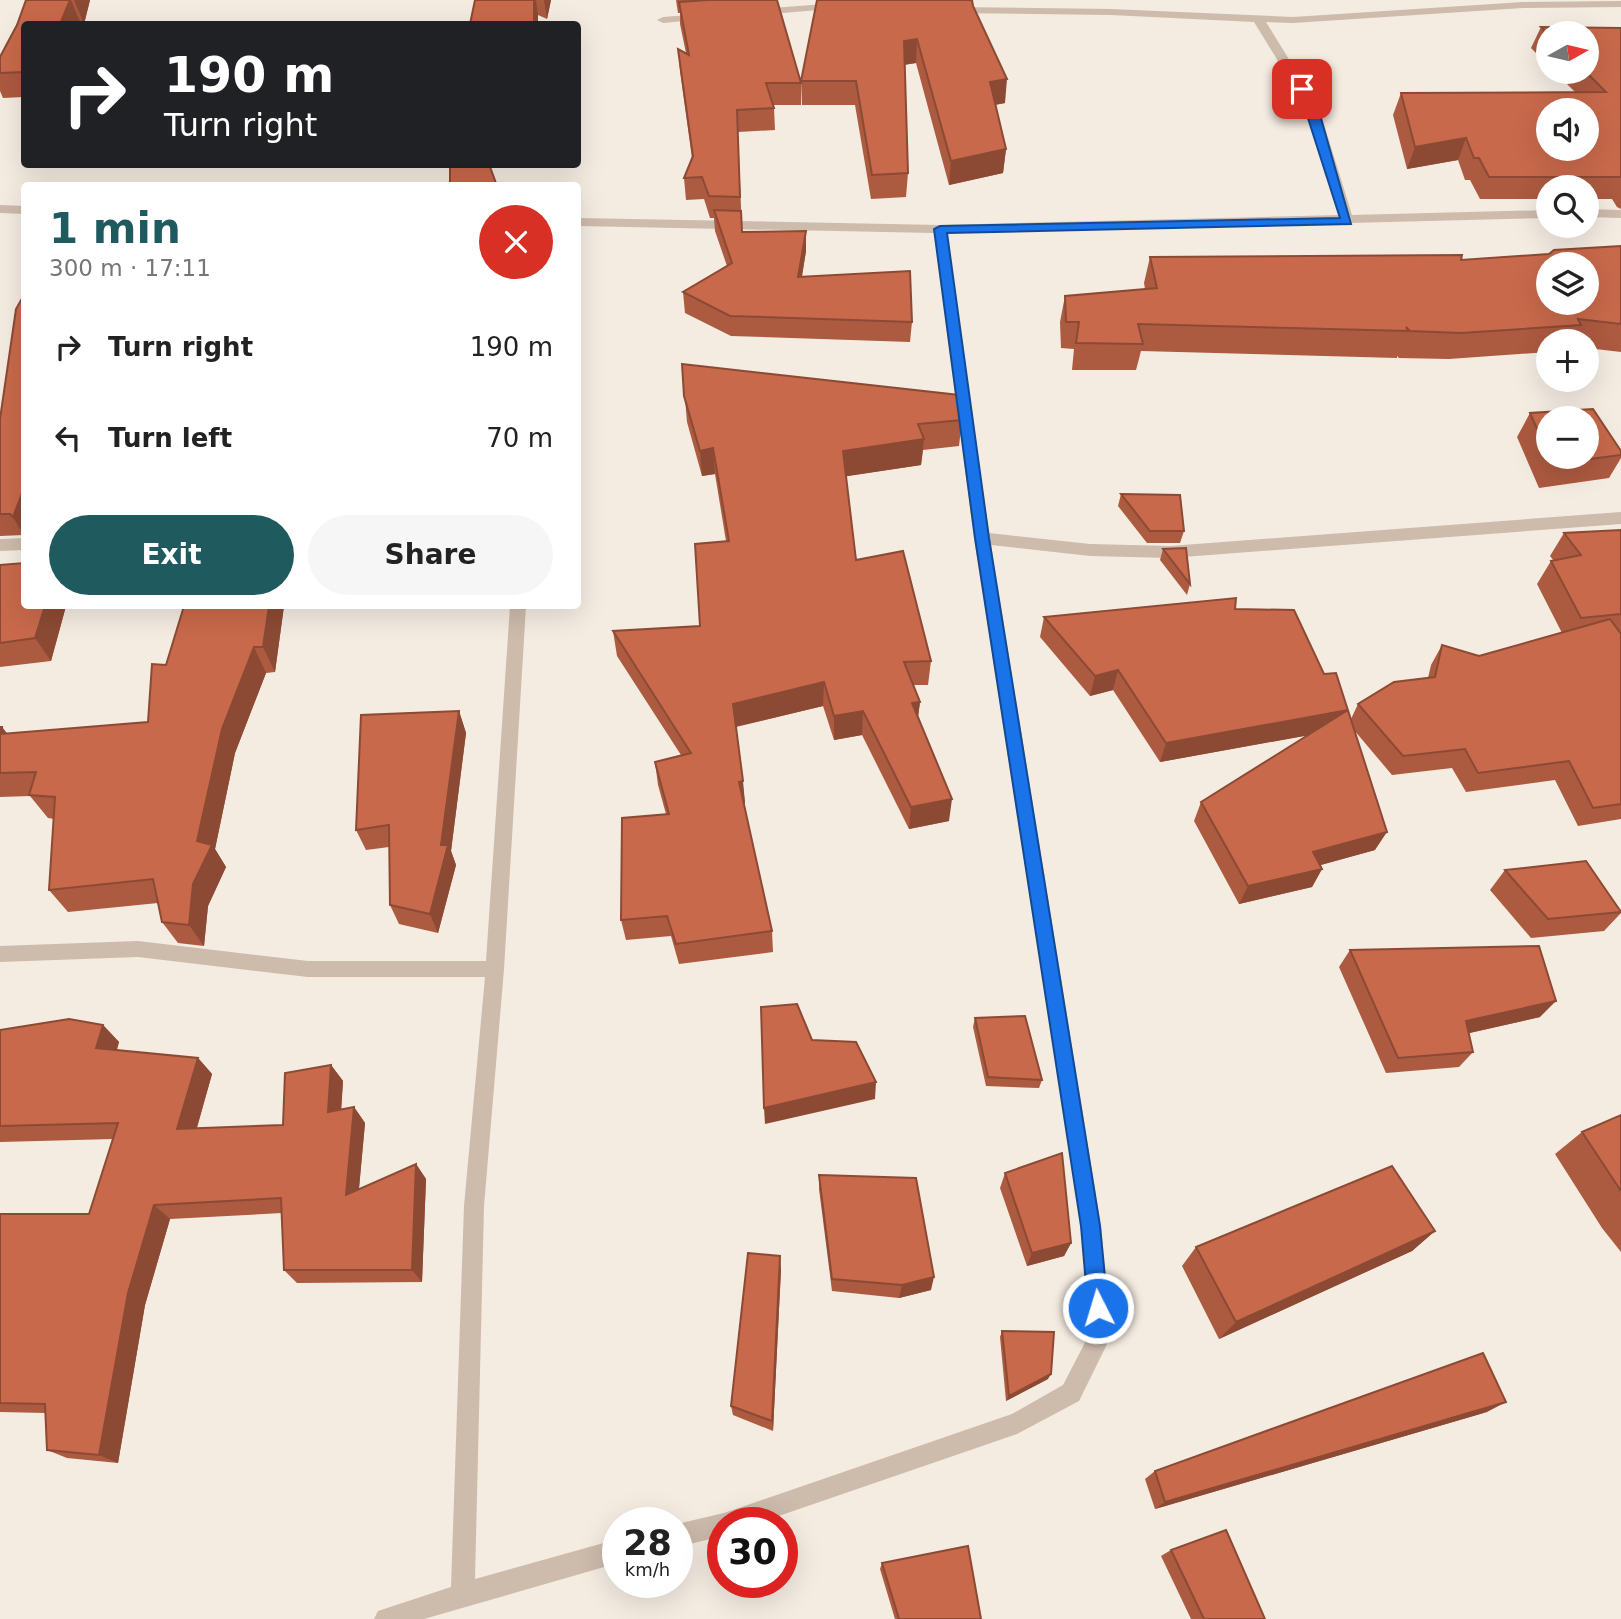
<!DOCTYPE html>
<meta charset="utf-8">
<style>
:root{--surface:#fff;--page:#f6f6f6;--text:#222;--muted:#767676;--accent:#1f5a5e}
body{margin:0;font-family:"DejaVu Sans",sans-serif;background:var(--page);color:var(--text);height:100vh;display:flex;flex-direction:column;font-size:26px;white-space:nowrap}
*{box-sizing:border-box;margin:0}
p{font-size:23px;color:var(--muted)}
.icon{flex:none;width:38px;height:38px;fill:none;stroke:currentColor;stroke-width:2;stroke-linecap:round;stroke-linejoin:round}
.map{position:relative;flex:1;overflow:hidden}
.details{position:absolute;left:21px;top:182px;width:560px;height:427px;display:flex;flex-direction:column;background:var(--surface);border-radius:7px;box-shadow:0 7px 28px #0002}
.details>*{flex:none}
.banner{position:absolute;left:21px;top:21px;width:560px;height:147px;border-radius:7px;box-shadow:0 7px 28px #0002;background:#202124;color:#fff;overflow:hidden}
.needle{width:46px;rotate:82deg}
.buttons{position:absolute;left:1536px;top:21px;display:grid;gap:14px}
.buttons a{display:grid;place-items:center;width:63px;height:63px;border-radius:50%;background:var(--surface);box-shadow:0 7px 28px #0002;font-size:35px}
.speed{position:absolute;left:602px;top:1507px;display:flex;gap:14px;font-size:35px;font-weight:700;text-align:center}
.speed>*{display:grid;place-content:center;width:91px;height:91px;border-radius:50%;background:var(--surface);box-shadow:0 7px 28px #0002;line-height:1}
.speed small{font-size:18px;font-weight:400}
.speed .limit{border:10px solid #d22;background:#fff;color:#111}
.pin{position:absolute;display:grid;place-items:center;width:60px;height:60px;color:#fff;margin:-30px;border-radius:14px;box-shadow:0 4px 10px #0006}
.me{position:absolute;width:77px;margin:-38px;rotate:355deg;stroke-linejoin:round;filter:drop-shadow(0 0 5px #0008)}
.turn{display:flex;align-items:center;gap:24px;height:147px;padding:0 28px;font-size:32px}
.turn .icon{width:91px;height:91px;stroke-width:2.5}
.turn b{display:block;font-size:49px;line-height:60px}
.round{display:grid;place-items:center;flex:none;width:74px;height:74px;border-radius:37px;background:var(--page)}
.head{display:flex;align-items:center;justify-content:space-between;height:119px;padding:0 28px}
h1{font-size:42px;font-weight:600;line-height:52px;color:var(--accent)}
.primary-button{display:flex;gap:14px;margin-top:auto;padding:14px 28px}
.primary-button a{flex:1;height:80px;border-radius:42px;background:var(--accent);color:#fff;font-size:28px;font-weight:600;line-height:80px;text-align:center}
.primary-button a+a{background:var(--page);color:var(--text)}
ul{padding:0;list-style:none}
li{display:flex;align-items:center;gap:21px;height:91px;padding:0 28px}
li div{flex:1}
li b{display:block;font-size:26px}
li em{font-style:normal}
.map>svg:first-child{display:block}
</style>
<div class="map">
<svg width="1621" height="1619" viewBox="0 0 1621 1619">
<rect width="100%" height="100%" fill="#f4ebe1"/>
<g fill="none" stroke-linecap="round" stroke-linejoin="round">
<path fill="#cdbbac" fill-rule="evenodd" d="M1621,1V7L1523,8L1293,23L1266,22L1319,108L1352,215L1549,210V218L947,233L989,533L1090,544L1170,546L1621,512V524L1170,558L1090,556L991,545L1101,1226L1111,1336L1079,1401L1017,1434L761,1522H723V1536L677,1547V1524L724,1513L1012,1414L1063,1385L1089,1335L1081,1226L974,538L934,233L578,226V218L940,225L1339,215L1307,108L1254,22L1111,15L953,13L947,10L953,7L1111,9L1293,17L1523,2Z
M838,3L844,6L842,8L758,15L752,12L758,9Z
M702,14L706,15V19L663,23L657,20L663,17Z
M0,205L24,206V214L0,213Z
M1587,209L1621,210V218L1587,217Z
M24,538V550L0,551V539Z
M510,606H526L504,969L484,1206L475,1579L618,1539V1563L424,1619H374L378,1611L451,1587L464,1206L485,977H308L138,957L0,962V946L138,941L308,961H486Z"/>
</g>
<path fill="#ac5a40" d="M26,0H90L84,24H24V97L3,98L0,91V57L17,25Z
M475,0H551L547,19L538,15V24H470Z
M676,0H777L801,83V105H773L774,108L775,130L738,132L742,232L806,251L802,277L912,322L910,342L731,336L685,313L683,292L727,266L715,231L714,218H710L704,199L686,200L684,178L692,158L680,71L678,49L686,53L680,24V13H678Z
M973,6L1005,103L995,105L1006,149L1003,173L949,185L916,63L904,65L908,173L906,197L871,199L855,105H802L801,81Z
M1541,27L1621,28V209L1617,207L1612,199H1587V187H1549V199H1480L1470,180H1465L1458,160L1407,169L1393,115L1401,93L1575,92L1555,72H1587L1549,33V66L1531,48Z
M231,164H292V167L231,165Z
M1621,246V352L1587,348V341H1549V352L1449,359L1399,358L1397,356V358L1141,351L1136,370H1072L1074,349L1061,348L1060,322L1065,296L1145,289L1144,283L1150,257L1461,260L1549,254Z
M24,295V536V535L0,536V419Z
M682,364L962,420L959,446L923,450L921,465L846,476L856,560L931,661L928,685H913L920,702L918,716L949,821L909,829L862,735L834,740L823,706L736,727L745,803L744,804L772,931L773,952L679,964L671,936L626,940L621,920L666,814L658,785L655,762L681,755L617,656L613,631L700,626L726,541L715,474L702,476L687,422Z
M1530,413L1621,451V458L1609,478L1539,488L1517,437Z
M1121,494L1184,531L1180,543H1147L1118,506Z
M1621,530V819L1578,826L1555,780L1466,792L1452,768L1392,775L1354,730L1375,850L1320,865L1322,869L1312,887L1239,904L1194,821L1201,802L1308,735L1160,762L1113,690L1090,696L1040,637L1044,617L1235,609L1324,674L1351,719L1358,704L1428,678L1431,665L1442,645L1479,656L1562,633L1537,584L1551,561H1554L1550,556L1564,533Z
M1163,549L1190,584L1187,595L1160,560Z
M0,565L24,606H66L51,661L0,667Z
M284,606L275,672L266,673L235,753L215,849L226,867L208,906L204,946L178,943L162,922L158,903L68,912L49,890L54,819L48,818L30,796L0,797V727H2L7,734L148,722L166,665Z
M459,711L466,733L451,851L456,865L438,933L399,924L390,905L389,847L366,850L356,830Z
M1505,870L1621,911V913L1604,931L1531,938L1490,890Z
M1350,950L1540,1017L1469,1033L1473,1052L1459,1067L1386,1073L1339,967Z
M975,1018L1042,1080L1039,1088L986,1086L973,1027Z
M103,1025L119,1042L117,1050L198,1058L212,1074L197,1128L283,1125L331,1065L343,1081L341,1110L354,1107L365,1123L359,1189L416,1164L426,1179L422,1282L297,1283L284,1270L282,1213L170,1219L145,1305L118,1463L67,1458L47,1450L46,1413L0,1412V1214H89L113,1139L0,1142V1030Z
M1621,1115V1252L1602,1228L1555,1154L1582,1132Z
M1005,1173L1071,1243L1064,1256L1027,1266L1000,1188Z
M819,1175L931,1290L899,1298L832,1291L819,1189Z
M1435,1231L1412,1251L1219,1339L1182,1266L1196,1247Z
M781,1269L773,1431L733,1415L731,1406Z
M1002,1331L1048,1379L1006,1401L1000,1337Z
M1487,1412L1155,1509L1145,1479L1155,1471Z
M1171,1550L1265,1619H1191L1161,1556Z
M882,1563L981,1619H895L880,1569Z"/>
<path fill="#8c4a34" d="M71,0L81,24H60Z
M74,0H90L84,24Z
M534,0H536L538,15V24H534Z
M544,0H551L547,19Z
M917,39L916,63L902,65L904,41Z
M1007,79L1005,103L987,106L990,82Z
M1466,138L1458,160L1407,169L1415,147Z
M1006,149L1003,173L949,185L951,161Z
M806,231V251L798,298V277Z
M924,439L921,465L842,477L843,451Z
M713,448L715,474L702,476L700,451Z
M24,488V536L13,517Z
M45,606H66L51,661L35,638Z
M269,606H284L275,672L263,647Z
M254,647L266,673L235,753L215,849L226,867L208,906L204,946L189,925L197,841L222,729Z
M1118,670L1113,690L1090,696L1095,676Z
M824,682L823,706L734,727L733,704Z
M920,702L917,725L912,703Z
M1348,710L1338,730L1160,762L1166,743Z
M459,711L466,733L451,851L456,865L438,933L430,914L441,845Z
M863,711L862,735L834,740V716Z
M2,727L21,751L1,734Z
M743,781L745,803L741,805L739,782Z
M952,799L949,821L909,829L911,807Z
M1387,832L1375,850L1303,870L1313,852Z
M1322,869L1312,887L1239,904L1248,886Z
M1556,1001L1540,1017L1452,1037L1466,1021Z
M103,1025L119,1042L112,1064L96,1048Z
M198,1058L212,1074L192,1144L177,1129Z
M331,1065L343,1081L340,1128L328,1112Z
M876,1082L875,1099L765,1124L764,1108Z
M354,1107L365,1123L357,1209L346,1195Z
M416,1164L426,1179L422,1282L412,1270Z
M154,1205L170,1219L145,1305L118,1463L99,1455L128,1293Z
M1435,1231L1412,1251L1219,1339L1236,1322Z
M1071,1243L1064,1256L1027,1266L1032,1253Z
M780,1256L781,1269L773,1431L772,1421Z
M934,1277L931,1290L899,1298L902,1285Z
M1051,1374L1048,1379L1006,1401L1009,1396Z
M1506,1402L1487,1412L1155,1509L1165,1502Z"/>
<path fill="#c8694b" stroke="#8c4a34" stroke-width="2" fill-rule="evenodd" d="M26,0H70L60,24H24V72L0,73V57L17,25Z
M475,0H534V24H470Z
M708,0H777L801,83H766L774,108L737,110L740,197L709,196L702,177L684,178L693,156L678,49L689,55L679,2Z
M817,0H972L973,6L1007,79L990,82L1006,149L951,161L917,39L904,41L908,173L872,175L856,81H801Z
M1541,27L1621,28V177H1489L1479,158H1474L1466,138L1415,147L1401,93L1606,92L1586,72H1587V33H1549V35ZM1549,110H1587V149H1549Z
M450,164H489L497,186H450Z
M714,210L741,211L742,232L806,231L798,277L910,271L912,322L730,316L683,292L732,263Z
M1621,246V324L1578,319L1581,325L1461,333L1410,331L1406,327L1408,331L1138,324L1143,344L1076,343L1079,322H1066L1065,296L1157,288L1150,257L1462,255L1461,260L1549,254L1554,250ZM1549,264H1587V303H1549Z
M24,295V488L13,517L10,514H0V419L16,309Z
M682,364L959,395L962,420L918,424L924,439L843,451L856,560L903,551L931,661L904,662L920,702L912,703L952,799L911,807L863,711L834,716L824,682L733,704L743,781L739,782L772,931L676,944L667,916L621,920L622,818L669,814L655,762L691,753L613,631L700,626L695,544L729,541L713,448L700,451L684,396Z
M1593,409L1621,451V455L1552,464L1549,457H1587V418H1549V456L1530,413Z
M1121,494L1180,495L1184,531H1150Z
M1621,530V614L1581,618L1551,561L1581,555L1564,533Z
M1186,548L1190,584L1163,549Z
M24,563V606H45L35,638L0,643V565Z
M1236,598L1235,609L1294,610L1324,674L1336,673L1387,832L1313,852L1322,869L1248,886L1201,802L1348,710L1166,743L1118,670L1095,676L1044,617Z
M184,606H269L263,647H254L222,729L197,841L212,845L193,884L189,925L162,922L153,879L49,890L55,797L29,795L36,772L0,773V727H2L1,734L148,722L152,664L166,665Z
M1610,619L1621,634V804L1593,808L1569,761L1478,773L1465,749L1403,756L1358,704L1394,682L1435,677L1442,645L1479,656Z
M459,711L441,845H448L430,914L390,905L389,825L356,830L361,715Z
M1586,861L1621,912L1548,919L1505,870Z
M1539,946L1556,1001L1466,1021L1473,1052L1398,1058L1350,950Z
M797,1004L812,1040L856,1042L876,1082L764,1108L761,1007Z
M1025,1016L1042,1080L988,1077L975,1018Z
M69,1019L103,1025L96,1048L198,1058L177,1129L283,1125L285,1073L331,1065L328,1112L354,1107L346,1195L416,1164L412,1270H284L281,1198L154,1205L128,1293L99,1455L47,1450L45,1404L0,1403V1214H89L118,1123L0,1126V1030Z
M1621,1115V1191L1582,1132Z
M1062,1153L1071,1243L1032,1253L1005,1173Z
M1392,1166L1435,1231L1236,1322L1196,1247Z
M819,1175L916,1178L934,1277L902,1285L832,1279Z
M748,1253L780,1256L772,1421L731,1406Z
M1002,1331L1054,1332L1051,1374L1009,1396Z
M1483,1353L1506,1402L1165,1502L1155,1471Z
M1226,1530L1265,1619H1204L1171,1550Z
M968,1546L981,1619H899L882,1563Z"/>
<path fill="#1a73e8" stroke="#114b97" stroke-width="2" d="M1298,87H1306L1318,108L1351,224L947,233L989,538L1100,1226L1108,1308L1105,1315L1098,1318L1091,1315L1088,1308L1081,1226L975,538L934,229L940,226L1340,218Z"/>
</svg>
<div class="buttons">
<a><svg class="needle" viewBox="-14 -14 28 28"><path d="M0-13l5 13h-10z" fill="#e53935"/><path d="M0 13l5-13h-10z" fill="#767676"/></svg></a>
<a><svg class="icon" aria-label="sound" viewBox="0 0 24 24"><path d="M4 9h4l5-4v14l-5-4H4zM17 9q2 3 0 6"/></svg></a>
<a><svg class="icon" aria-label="search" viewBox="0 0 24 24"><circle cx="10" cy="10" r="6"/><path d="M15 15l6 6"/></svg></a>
<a><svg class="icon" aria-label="layers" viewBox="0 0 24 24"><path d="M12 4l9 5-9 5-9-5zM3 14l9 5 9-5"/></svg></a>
<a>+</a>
<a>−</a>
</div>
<div class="speed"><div>28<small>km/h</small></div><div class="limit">30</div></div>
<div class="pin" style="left:1302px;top:89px;background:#d93025"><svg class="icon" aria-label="arrive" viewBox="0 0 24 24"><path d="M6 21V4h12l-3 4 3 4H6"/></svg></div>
<svg class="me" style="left:1098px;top:1308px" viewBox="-20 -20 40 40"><circle r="17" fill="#1a73e8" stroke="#fff" stroke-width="3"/><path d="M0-11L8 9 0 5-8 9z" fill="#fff"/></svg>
<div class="banner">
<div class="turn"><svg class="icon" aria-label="right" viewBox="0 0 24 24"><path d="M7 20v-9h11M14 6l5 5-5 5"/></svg><div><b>190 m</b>Turn right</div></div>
</div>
<section class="details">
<div class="head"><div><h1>1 min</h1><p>300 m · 17:11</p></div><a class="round" style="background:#d93025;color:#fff"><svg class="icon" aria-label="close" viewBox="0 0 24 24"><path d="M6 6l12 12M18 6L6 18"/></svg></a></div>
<ul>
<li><svg class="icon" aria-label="right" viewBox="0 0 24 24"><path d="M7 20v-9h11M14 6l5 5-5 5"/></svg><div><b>Turn right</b></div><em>190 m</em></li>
<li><svg class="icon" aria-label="left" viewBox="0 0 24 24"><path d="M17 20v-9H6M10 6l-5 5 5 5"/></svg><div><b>Turn left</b></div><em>70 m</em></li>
</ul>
<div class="primary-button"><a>Exit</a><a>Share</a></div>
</section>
</div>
